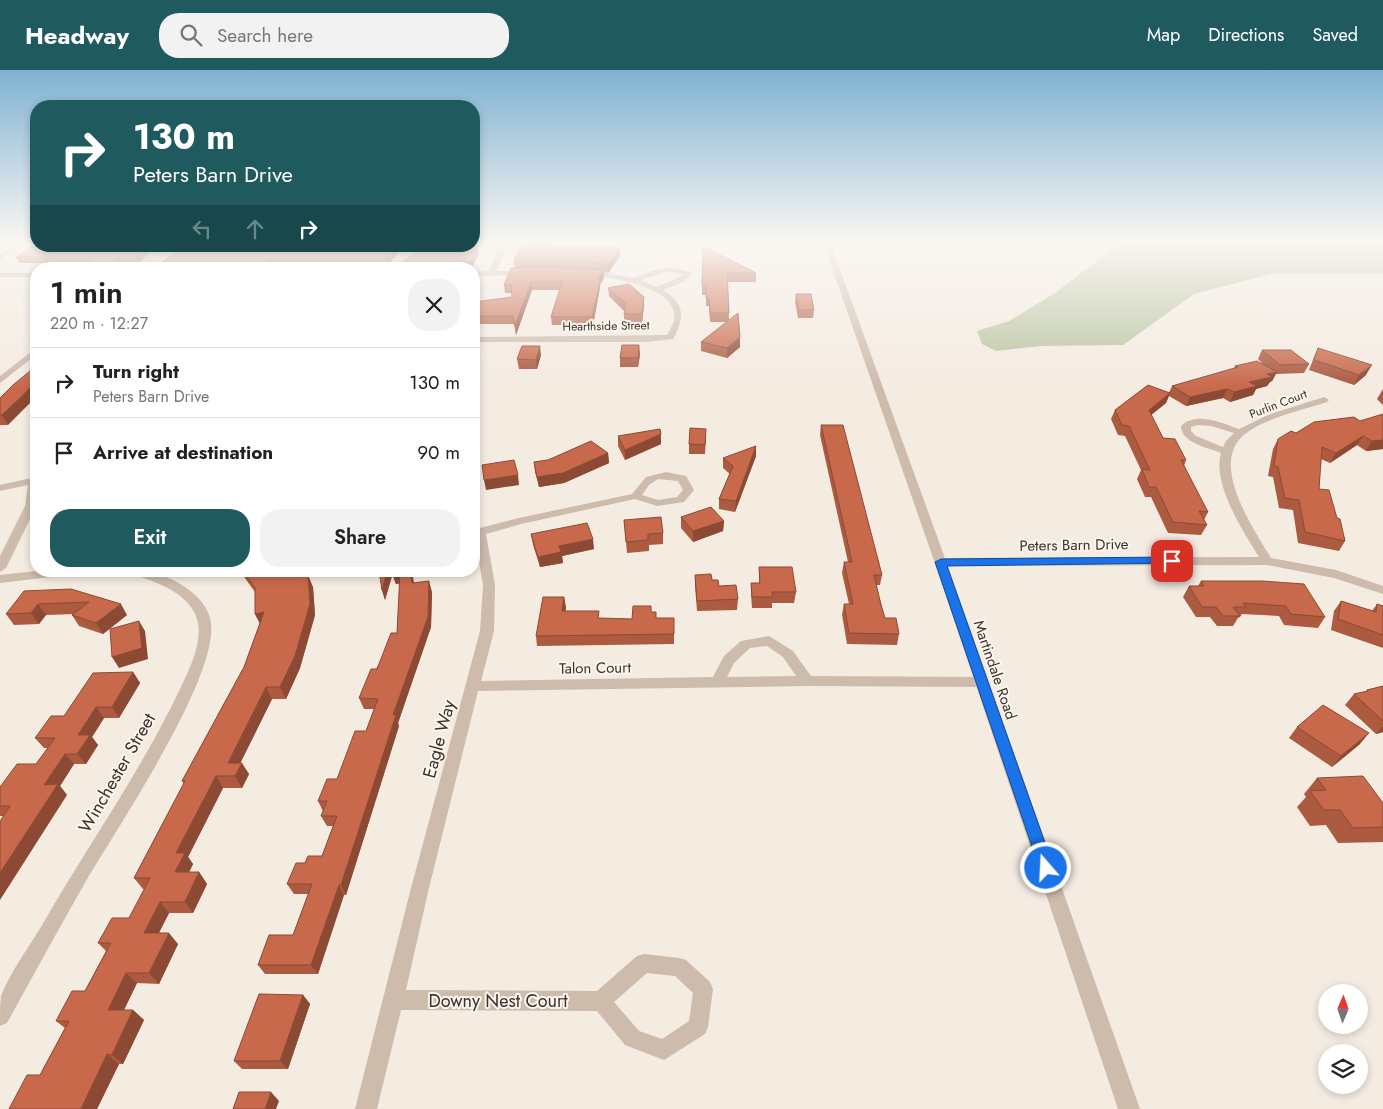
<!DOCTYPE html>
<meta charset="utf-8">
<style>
:root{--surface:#fff;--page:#f2f2f2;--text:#222;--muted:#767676;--line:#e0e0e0;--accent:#1f5a5e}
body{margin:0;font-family:Jost,sans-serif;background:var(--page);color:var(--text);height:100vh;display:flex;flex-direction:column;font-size:19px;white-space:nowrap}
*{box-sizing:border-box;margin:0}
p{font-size:16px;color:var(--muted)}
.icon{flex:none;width:28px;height:28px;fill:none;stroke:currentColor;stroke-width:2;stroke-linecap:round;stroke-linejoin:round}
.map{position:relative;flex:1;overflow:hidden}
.side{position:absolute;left:30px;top:192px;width:450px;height:315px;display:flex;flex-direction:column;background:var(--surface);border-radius:20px;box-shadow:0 2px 8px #0003}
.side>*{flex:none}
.top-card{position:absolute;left:30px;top:30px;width:450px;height:152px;border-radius:20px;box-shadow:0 2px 8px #0003;background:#1f5a5e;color:#fff;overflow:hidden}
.needle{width:32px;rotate:2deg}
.buttons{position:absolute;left:1318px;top:914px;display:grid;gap:10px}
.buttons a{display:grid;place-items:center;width:50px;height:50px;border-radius:50%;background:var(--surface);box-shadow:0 2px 8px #0003;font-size:25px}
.pin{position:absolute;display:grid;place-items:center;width:42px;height:42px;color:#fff;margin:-21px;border-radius:10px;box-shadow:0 2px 8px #0006}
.me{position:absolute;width:55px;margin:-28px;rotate:341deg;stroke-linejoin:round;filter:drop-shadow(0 0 4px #0008)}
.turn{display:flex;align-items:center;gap:18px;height:105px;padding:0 20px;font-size:22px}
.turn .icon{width:65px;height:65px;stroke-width:2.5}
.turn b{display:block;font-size:35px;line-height:42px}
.lanes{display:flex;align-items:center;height:48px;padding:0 20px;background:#0003;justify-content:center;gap:25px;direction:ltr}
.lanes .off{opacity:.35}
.round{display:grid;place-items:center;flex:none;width:52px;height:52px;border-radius:20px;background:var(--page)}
.headline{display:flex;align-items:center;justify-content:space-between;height:85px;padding:0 20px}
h1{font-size:30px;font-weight:600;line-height:38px}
.button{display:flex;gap:10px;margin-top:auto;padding:10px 20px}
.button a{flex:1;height:58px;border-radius:20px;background:var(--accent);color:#fff;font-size:20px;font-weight:600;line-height:58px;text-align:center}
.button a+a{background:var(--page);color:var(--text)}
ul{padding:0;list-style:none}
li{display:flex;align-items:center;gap:15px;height:70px;padding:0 20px;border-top:1px solid var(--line)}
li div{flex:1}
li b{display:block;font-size:19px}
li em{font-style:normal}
header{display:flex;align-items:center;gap:30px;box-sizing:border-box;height:70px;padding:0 25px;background:var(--accent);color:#fff}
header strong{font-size:24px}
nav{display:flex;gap:28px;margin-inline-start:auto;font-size:18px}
.search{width:350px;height:45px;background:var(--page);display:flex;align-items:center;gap:12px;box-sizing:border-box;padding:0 18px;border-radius:20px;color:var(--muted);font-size:19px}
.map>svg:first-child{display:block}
</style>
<header>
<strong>Headway</strong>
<div class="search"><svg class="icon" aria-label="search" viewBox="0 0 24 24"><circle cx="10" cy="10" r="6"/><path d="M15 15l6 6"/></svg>Search here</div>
<nav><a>Map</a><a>Directions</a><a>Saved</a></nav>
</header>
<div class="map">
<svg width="1383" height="1039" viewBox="0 0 1383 1039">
<rect width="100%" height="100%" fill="#f4ebe1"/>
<path fill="#b8c4a0" d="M1116,172H1383V204H1271L1194,224L1123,275L1041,276L996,281L982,274L977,261L1009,251L1055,223L1118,175Z"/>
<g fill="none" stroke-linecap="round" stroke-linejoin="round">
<path fill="#cdbbac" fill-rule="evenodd" d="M501,172H508L497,201H524L528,203L527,205L474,206V202L489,201Z
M12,178L17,179L0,189V184Z
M674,198L692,203L685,211L663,220C685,233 685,248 673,269L645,272H474V267L667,265C669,261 673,255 674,251C680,222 630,211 609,208C601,206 590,207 583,203L587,201L601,202L633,208L658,199ZM667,202L683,204L679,207L657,217L640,210Z
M0,203H36V207H0Z
M36,278V285L0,313V306Z
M1324,327L1329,330L1327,332C1303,340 1265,348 1245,364C1208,393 1253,458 1271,488L1336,500L1383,516V524L1334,508L1267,495L941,496L935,492L941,488L1259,487C1243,461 1212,414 1221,383C1209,378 1181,373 1181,356C1196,341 1222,353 1239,359L1268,345ZM1198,355L1211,356L1234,363L1226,371L1223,377L1196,366L1191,361V357Z
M666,402L686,406L694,420L684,432L657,436L635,429L521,454L486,464L495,515L494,561L481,611L713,607L724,586L741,571L769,566L793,581L811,606L982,607L987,608L989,612L987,616L982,617L807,616L478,621L428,822L406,920L597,921L637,886L644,884L679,888L686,890L710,912L713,919L708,957L705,964L664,990L625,975L597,941L401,940L377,1039H355L410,822L480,561L483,515L474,462L476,459L519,448L632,424L646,407ZM658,409L678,411L683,420L677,427L658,430L642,425L649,415ZM767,576L783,587L796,606L727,607L734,593L750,578ZM647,903L675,906L693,923L689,951L662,969L639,961L614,932Z
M36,407V437L6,498L0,502V486L25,436L28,415L0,421V415Z
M36,501H74L68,505L0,513V505Z
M129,501C136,501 145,500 152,502C175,508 209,527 211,554C217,610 117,758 86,811C59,858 33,906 7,953L0,956C0,947 0,934 1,926C10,903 28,878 41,857C86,778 140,703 179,621C188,602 202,575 198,553C193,524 155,511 131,504Z"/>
<path fill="#cdbbac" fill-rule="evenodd" d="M823,172H830L950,502L1140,1039H1118L938,502Z"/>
</g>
<path fill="#ac5a40" d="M554,172L552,176L620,178V186L608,203L604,202V208L600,215V218L593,255H552L551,247L560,220H532L516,265L514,254H474V232L512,227V223H505L504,215L515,198L514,191L525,177Z
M155,176L139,193H122L114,199H77L85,193H19L16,187Z
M404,176L386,197L273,196L154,199Z
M703,176L756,203V212H728L729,250L740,277L727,288L701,281V272L726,252H710L709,236H706V225H702Z
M608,218L644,227V235L642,253H624V241L609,226Z
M796,224L814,240L813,248H798L795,232Z
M1318,278L1366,305L1354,315L1309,300L1314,287Z
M1262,280L1309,294L1304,303L1276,304L1272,311L1270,312L1267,316L1256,319L1253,325L1230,332L1223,328L1186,336L1169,326L1166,333L1151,345L1163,368L1186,390L1184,396L1208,442L1204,450L1207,455L1201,465L1168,463L1151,427H1145L1137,409L1141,400L1125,366L1118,365L1111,349L1115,340L1169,323L1172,316L1234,299L1235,296L1264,295L1258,289Z
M640,284L638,297H620V288Z
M541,285L537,299H519L517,289Z
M1383,319V335L1377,329Z
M0,328L8,355H0Z
M1383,344V379L1366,381L1357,375L1330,393L1321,389L1319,419L1337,448L1345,471L1339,481L1298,473L1293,440L1279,438L1273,407L1268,406L1273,379L1278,369L1296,363L1360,351Z
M821,355L882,505L880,515H876L885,548L899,564L897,575L847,574L842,545L844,534H849L842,503L844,492H848L820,365Z
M661,364V374L625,390L618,376V366Z
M706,368L705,384H689V374Z
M608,383L609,393L564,413L539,417L535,402L534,392Z
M756,386L735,442L719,439V429L730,404L723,398V388Z
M681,447L724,451L723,461L693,472L681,458Z
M624,450L663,463V474L649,475V481L627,483Z
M531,464L594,479L562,486L563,493L540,497L533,475Z
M759,497L796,522L794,533H772V538H752L751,524V513H759Z
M239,501H297L301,507L313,517L315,545L300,598L286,629H272L240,693L249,704L242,718H223L188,787L193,794L189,802H199L207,814L193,843H169L159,863L178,874L159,914L137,913L124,940H133L144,950L123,994H119L97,1039H9L40,1005L65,958L56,951L85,921L106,881L98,873L129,848L145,819H143L134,808L184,714L182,711L244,597L260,553L255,544V522L242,504Z
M379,501H412L414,513L432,522L431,557L398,653L399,656L346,825H344L318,904H265L258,895L293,865L308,824H294L287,814L305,793L322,786L333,756H327L321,746L323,741L318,731L337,709L366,661L374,639H364L359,628L397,563L400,513L396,514L393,506H392L385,530L382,520Z
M695,505L712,510L719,516L738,529L737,540L697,541L695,516Z
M1201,511L1325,547L1318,558L1284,555L1279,546L1242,544L1240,547L1238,548L1233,556H1217L1210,547H1196L1183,527L1189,516H1198Z
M71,519L127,545L103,564L79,556L72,545L74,544L46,545L39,554L14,555L6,544Z
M564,527L566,538L565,541L599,548L632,549L651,542L656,548H674V574L537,576L536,566Z
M1341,531L1372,541L1377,534L1383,536V578L1331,560L1334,541Z
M133,602L140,613L119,648H104L92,667L98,675L86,694H74L60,716L67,725L3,746H0V717L36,694L48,678H44L35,668L64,646Z
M1383,616V662L1376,664L1345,635L1354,624L1365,622L1367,620Z
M1297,657L1360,674L1332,697L1289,668Z
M1317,708L1383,733V772L1338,773L1326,755L1310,756L1297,737L1306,727L1304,724Z
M303,925L310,934L288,999H242L234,991Z"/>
<path fill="#8c4a34" d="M474,172H478L471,184L474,176Z
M549,172H554L549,184L548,176Z
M147,176H155L139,193L136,187Z
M395,176H404L386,197L384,189Z
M477,176L479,184L471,199H466Z
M620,178V186L608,203V195Z
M119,187L122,193L114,199H104Z
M270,188L273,196L270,199H258Z
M604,200V208L600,215V218L593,255L592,247L597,210Z
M531,212L532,220L516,265L515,256Z
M644,227V235L642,253V244Z
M740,267V277L727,288V278Z
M639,275L640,284L638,297V288Z
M540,276L541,285L537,299L536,290Z
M1372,295L1366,305L1354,315L1359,305Z
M1277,302L1272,311L1270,312L1267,316L1256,319L1253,325L1230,332L1234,322L1249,312L1267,304Z
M36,312V327L8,355L2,345Z
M1227,319L1223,328L1186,336L1190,327Z
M1170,323L1166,333L1145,350L1149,340Z
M661,364V374L625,390V380Z
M1363,366L1357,375L1330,393L1336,383Z
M1383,370V379L1366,381L1372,371Z
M756,376V386L735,442L736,431Z
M608,383L609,393L564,413L539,417L537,407Z
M518,405L519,415L486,420L484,410Z
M724,451L723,461L693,472V461Z
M593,469L594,479L562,486L563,493L540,497L538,487L559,476Z
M387,501L400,502L403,513L396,514L393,506H392L385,530L382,520Z
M410,501H412L415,524L412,513Z
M308,505L313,517L315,545L300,598L286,629L280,617Z
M429,511L432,522L431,557L398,653L399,656L346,825L341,815L393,645Z
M564,527L566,538L564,552L562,541Z
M38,534L46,545L39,554L31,543Z
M121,534L127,545L103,564L96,553Z
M264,542L261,556L255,544Z
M139,551L145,561L148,589L119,598L112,587Z
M133,602L140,613L119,648L112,637Z
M266,617L272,629L235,704L228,693Z
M96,637L104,648L92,667L98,675L86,694L77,684L78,665Z
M1383,656V662L1376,664Z
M1369,663L1360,674L1332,697L1341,686Z
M65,684L74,694L60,716L67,725L0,830V803L44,715Z
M242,693L249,704L242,718L235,706Z
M216,706L223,718L188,787L193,794L184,813L175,802L176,783Z
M199,802L207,814L193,843L185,832Z
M339,815L344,825L318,904L311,895Z
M160,832L169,843L153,874L144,863Z
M169,863L178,874L159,914L149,903Z
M126,903L137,913L119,950L108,940Z
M303,925L310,934L288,999L280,991Z
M133,940L144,950L123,994L112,985Z
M107,984L119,994L97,1039H81Z
M271,1022L279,1031L276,1039H265Z"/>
<path fill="#c8694b" stroke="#8c4a34" d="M527,172H549L548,176L620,178L608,195L581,191H514L520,177H525Z
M36,174V176H147L136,187H119L104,199H77L93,187H16Z
M231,176H395L384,189L270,188L258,199H154L177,180L228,178Z
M422,176H477L466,199H395Z
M703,176L756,203H727L729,243H710L709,228H706V216H702Z
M545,197L604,200L597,210H600L592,247H551L562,212H531L515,256L513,246H474V232L512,227L511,215H504L511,198Z
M629,214L644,227L642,244H624L626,234L608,218Z
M796,224H811L814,240H799Z
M738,243L740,267L727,278L701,272Z
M622,275H639L638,288H620Z
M522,276H540L536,290L517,289Z
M1318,278L1372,295L1359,305L1314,290Z
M1262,280H1291L1309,294L1280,295Z
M1257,291L1277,302L1267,304L1272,307L1249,312L1257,316L1234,322L1227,319L1190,327L1172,316L1238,297L1235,296Z
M36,296V312L2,345H0V328L13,315Z
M1148,315L1170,323L1149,340L1163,368L1175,369L1186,390H1181L1208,442L1199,441L1207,455L1173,452L1156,417H1149L1142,399L1150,400L1129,356L1122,355L1115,340Z
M1383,344V370L1372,371L1363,366L1336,383L1322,377L1319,419L1329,420L1337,448L1340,449L1345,471L1305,462L1299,430L1285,428L1278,397L1274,396L1278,369L1291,361L1296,363L1314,352L1354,347L1360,351Z
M821,355H843L882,505H874L881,535L885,548H896L899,564L849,563L844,534H853L844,492H852Z
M690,358L706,359L705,375L689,374Z
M660,359L661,364L625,380L618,366Z
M591,371L608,383L563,403L537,407L534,392L548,390Z
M756,376L736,431L719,429L733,396L723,388Z
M514,390L518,405L484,410L482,395Z
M711,437L724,451L693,461L681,447Z
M661,447L663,463L648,464V470L626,472L624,450Z
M587,453L593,469L559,476L561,482L538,487L531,464Z
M759,497H792L796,522H772L773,527H752L751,513H760Z
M243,501H297L301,507L308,505L310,534L295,586L280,617H266L228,693H242L235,706H216L176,783H185L175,802H199L185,832H160L144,863H169L149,903H126L108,940H133L112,985L107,984L81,1039H9L27,1005H40L69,951H56L72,921H85L111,873H98L112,848H129L150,808H134L185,711H182L244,597L264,542L255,544V518Z
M379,501H387L382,520Z
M392,501H410L412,513L429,511L428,547L393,645H396L341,815H339L311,895H258L269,865H293L312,814H287L296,793H305L308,786H322L337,746H321L327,731H318L327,709H337L355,661H366L378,629L359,628L371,599H377L391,563H397L400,502L392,504Z
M711,504L712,510H718L719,516L736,515L738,529L697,531L695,505Z
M1201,511H1262L1304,514L1325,547L1291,544L1286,536L1243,533L1246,537H1233L1240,546H1223L1216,537H1202L1189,516H1204Z
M71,519L121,534L96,553L72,545L89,532L38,534L31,543L6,544L24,521Z
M543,527H564L562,541H599L598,548L632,549L633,536H651V542H656V548H674V564L536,566Z
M1341,531L1376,542L1377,534L1383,536V565L1338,549Z
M139,551L142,578L112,587L110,559Z
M133,602L112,637H96L78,665H90L77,684H65L44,715L58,714L0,803V751L10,736H0V717L17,694H36L55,668H35L51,646H64L93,603Z
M1383,616V651L1354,624L1368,621L1367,620Z
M1323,635L1369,663L1341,686L1297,657Z
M1363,706L1383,733V757L1353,758L1340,740H1324L1310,721L1326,720L1317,708Z
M259,924L303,925L280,991H234Z
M239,1022H271L265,1039H233Z"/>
<linearGradient id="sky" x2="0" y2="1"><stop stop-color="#7eb2d2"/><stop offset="0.54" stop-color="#faf6f2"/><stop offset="1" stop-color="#faf6f2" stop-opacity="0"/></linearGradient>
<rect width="1383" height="318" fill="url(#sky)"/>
<path fill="#1a73e8" stroke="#114b97" d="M1172,487L1176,488L1178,491L1176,493L947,496L1054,798L1052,803L1046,805L1041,803L935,492L941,489Z"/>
<g text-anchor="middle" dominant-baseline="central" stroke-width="4" stroke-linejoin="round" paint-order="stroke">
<g font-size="12" fill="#3b302b" stroke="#fbf5ee">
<text transform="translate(606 256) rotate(-1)">Hearthside Street</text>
<text transform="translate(1278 334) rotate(-21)">Purlin Court</text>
</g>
<g font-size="15" fill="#3b302b" stroke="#fbf5ee">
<text transform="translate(1074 475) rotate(-1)">Peters Barn Drive</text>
<text transform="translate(595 598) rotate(-1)">Talon Court</text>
<text transform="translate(995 600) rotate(71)">Martindale Road</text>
</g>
<g font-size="18" fill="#3b302b" stroke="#fbf5ee">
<text transform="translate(439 669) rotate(-75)">Eagle Way</text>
<text transform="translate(117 703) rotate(-60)">Winchester Street</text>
<text x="498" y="931">Downy Nest Court</text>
</g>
</g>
</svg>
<div class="buttons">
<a><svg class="needle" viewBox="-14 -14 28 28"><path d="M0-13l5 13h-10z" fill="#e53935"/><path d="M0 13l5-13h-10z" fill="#767676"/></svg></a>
<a><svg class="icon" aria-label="layers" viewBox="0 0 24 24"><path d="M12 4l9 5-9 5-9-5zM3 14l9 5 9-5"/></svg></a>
</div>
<div class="pin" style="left:1172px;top:491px;background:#d93025"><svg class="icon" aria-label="arrive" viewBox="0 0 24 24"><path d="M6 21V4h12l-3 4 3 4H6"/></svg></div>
<svg class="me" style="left:1046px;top:798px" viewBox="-20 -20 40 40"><circle r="17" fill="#1a73e8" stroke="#fff" stroke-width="3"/><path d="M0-11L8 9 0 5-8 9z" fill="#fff"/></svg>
<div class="top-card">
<div class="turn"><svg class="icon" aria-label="right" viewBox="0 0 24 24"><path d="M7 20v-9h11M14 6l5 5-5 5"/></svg><div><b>130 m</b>Peters Barn Drive</div></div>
<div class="lanes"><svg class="icon off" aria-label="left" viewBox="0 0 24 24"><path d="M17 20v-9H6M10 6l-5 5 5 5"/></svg><svg class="icon off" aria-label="ahead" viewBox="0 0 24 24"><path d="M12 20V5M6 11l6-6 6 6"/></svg><svg class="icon" aria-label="right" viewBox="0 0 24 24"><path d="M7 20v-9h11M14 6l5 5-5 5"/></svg></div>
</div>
<section class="side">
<div class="headline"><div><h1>1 min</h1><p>220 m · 12:27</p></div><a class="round"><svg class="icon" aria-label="close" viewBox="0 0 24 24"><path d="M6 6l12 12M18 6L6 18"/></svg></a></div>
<ul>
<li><svg class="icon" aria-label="right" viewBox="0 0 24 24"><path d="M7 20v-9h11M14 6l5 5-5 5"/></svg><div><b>Turn right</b><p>Peters Barn Drive</p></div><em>130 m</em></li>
<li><svg class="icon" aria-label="arrive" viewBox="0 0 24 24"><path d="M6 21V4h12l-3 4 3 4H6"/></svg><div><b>Arrive at destination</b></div><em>90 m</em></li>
</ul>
<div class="button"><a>Exit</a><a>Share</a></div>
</section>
</div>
